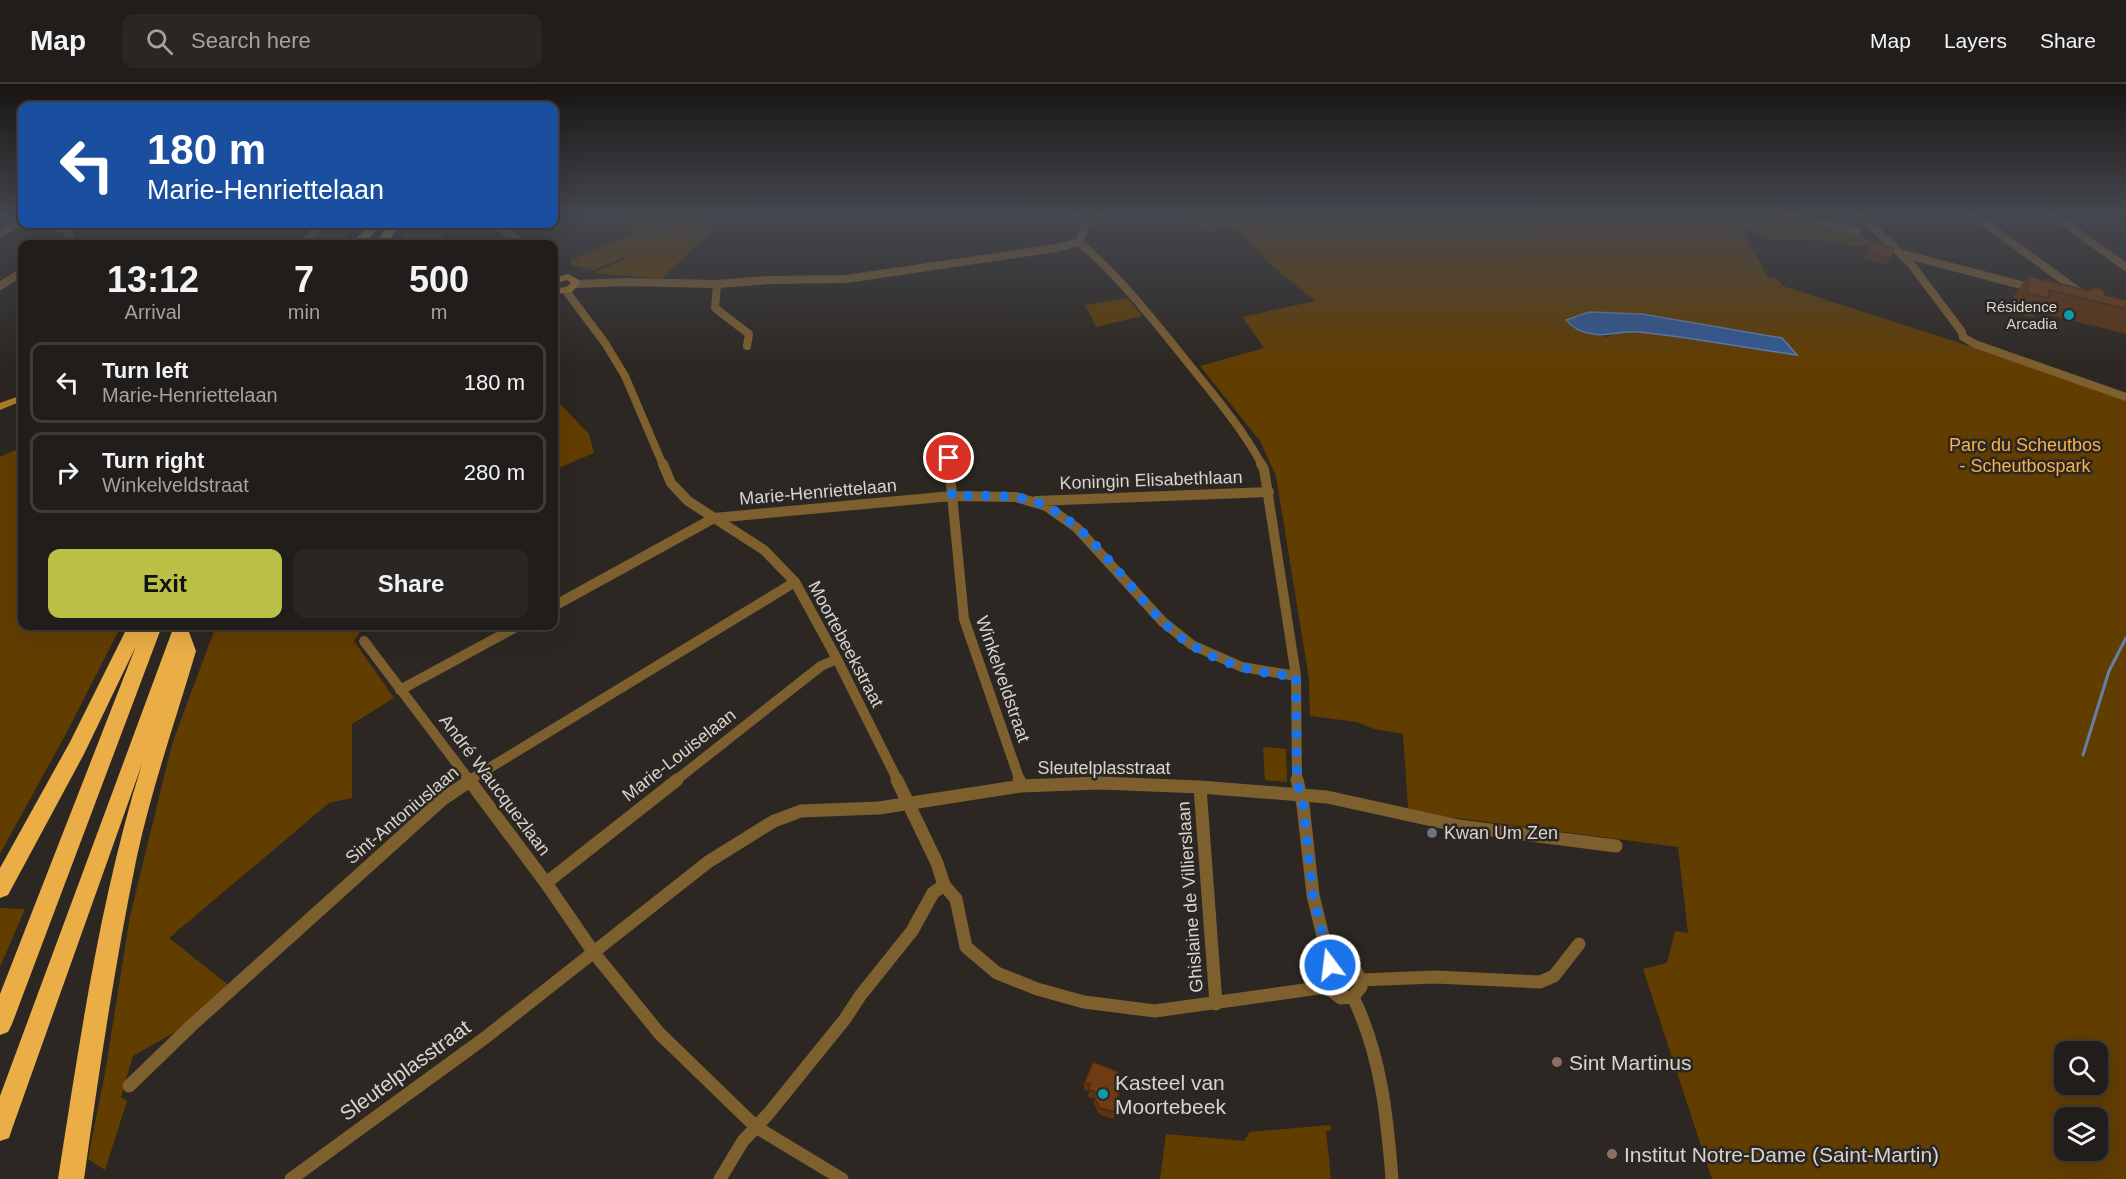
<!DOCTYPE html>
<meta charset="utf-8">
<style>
:root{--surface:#211d1a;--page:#292623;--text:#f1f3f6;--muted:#a2a2a2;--line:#3e3b39;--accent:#bac045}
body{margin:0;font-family:Arial,sans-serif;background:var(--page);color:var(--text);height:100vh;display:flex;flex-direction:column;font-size:22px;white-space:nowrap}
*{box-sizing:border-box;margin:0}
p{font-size:20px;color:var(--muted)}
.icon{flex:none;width:33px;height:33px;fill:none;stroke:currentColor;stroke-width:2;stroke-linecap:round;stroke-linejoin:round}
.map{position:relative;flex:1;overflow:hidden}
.panel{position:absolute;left:18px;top:156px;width:540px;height:390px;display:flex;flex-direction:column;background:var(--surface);border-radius:12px;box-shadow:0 6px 24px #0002,0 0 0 2px var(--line)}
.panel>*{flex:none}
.banner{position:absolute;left:18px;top:18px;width:540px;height:126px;border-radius:12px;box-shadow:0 6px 24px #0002,0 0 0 2px var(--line);background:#1a4fa0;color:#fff;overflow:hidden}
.tools{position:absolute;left:2054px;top:957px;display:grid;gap:12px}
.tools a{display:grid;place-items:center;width:54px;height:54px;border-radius:12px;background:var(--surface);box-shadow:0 6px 24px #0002,0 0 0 2px var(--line);font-size:30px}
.pin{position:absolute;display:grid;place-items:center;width:51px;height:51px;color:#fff;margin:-26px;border:3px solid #fff;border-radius:50%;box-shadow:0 2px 6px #0007}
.me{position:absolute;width:66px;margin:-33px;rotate:345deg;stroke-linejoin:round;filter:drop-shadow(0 0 4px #0008)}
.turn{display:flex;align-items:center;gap:21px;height:126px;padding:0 30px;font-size:27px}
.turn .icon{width:78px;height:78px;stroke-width:2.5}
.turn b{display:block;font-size:42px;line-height:51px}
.eta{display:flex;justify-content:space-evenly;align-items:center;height:102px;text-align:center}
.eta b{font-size:36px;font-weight:700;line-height:42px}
.action{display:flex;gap:12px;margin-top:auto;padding:12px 30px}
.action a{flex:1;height:69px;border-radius:12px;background:var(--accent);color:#111;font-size:24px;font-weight:700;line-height:69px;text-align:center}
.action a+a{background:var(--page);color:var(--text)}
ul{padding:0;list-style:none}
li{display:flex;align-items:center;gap:18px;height:81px;margin:0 12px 9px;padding:0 18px;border:3px solid var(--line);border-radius:12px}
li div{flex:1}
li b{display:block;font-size:22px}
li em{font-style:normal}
header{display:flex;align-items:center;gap:36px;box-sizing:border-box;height:84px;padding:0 30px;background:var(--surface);border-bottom:2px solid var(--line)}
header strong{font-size:28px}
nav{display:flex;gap:33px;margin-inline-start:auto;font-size:21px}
.search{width:420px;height:54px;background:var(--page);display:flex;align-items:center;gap:15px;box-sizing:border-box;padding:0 21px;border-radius:12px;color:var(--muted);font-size:22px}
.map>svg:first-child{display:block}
</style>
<header>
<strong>Map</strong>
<div class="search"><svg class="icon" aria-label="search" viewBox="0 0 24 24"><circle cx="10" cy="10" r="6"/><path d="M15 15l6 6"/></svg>Search here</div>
<nav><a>Map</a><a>Layers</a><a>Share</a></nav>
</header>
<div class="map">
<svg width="2126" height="1095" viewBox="0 0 2126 1095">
<rect width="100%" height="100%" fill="#2c2722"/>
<path fill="#623d00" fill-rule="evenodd" d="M608,129H703L714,145L661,195L593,189L628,174L612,169L625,173L594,186L571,181L570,176L631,151L642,158L626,145L649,134L667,146L645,157L670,146L650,132L626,143Z
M1178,129H1771C1812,136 1851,147 1889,162L1893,166L1867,161L1849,162L1838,157L1765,155L1754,147L1742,146L1768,193L1776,194L1783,202L1991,269L2126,316V1095H1712L1643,885L1667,879L1675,847L1688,849L1678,763L1418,729L1408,723L1403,650L1374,645L1357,638L1310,632L1309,595L1276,392L1260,357L1200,282L1264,264L1242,233L1315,217L1275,184L1232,142L1207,148ZM1589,228L1642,230L1760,266L1678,252L1621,246L1608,253L1582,248L1572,243L1566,236ZM2064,968H2097V1000H2064ZM2064,1034H2097V1066H2064Z
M326,140H355L340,160H310Z
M413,140H442V160H397Z
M1128,214L1142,232L1096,243L1085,221Z
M554,314L589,350L594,369L554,386Z
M22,363V542H121L68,646L0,770V373Z
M216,542H364L354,557L394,614L352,640V714L329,719L169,854L230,902L189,940L133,972L121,1013L127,1017L105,1086L88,1075L105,989L130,832L172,660Z
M1263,663L1286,665L1287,698L1265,696Z
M0,824L25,825L0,883Z
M1330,1041L1331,1046L1326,1047L1331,1095H1160L1166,1050L1244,1057L1250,1048Z"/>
<path fill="#325a98" stroke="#647fa9" stroke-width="1.5" d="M1589,228L1642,230L1782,254L1797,271C1744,264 1691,253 1638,248C1620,246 1610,253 1593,250C1581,248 1574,245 1566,236Z"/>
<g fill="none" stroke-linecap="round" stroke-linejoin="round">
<path stroke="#647fa9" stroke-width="3" d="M2083,671L2109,587L2126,554"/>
<path stroke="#7e5f2e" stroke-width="8" d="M1074,129L1088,137
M1783,129L1857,147
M1859,129L1911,180L1962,248L1963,253L1975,260L2126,313
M1971,129L2085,212
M2051,129L2126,183
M0,131L21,129
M40,140L66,145L70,154L65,160
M495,140L522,160
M0,150L22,136
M1079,158C1119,192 1151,233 1184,274C1212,309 1241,342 1262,381
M1079,158L1086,140L1103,129
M303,160L320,140
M1903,170L2036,205
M576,200L625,198L717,200L769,196L846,195L1057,164L1079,158
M717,200L715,224L749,250L747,262
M0,202L22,188
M566,207L605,259L625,292L663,381
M947,354L950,381"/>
<path stroke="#7e5f2e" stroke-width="10" d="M663,380L671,399L688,417L764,466L795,498L837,575L898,697
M949,380L964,535L1020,697
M1261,380L1264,385L1296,592L1297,697
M1036,417L1269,408
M554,522L714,434L952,412L1016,413L1046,422L1077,444L1163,538L1192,561L1242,583L1296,592
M364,557L470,697
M400,606L518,542
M468,697L795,498
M675,697L821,582L837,575"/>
<path stroke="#7e5f2e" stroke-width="13" d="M469,696L546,799L594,869L659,949L756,1043L842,1095
M897,696L937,779L944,801L956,815L966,863L997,889L1037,905L1084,918L1155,927L1326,903
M1019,696L1021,702
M1297,696L1303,721L1313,811L1330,881
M1200,703L1216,920
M546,799L677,696
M1335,878C1351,879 1360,887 1361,903L1353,913L1341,914L1326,903L1323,891Z
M1361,896L1435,893L1540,898L1554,892L1579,860
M1353,913C1381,971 1387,1031 1392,1095
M129,1002L191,942L443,715L471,696
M291,1095L486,953L708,778L774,737L801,727L879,724L1021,702L1100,699L1200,703L1327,713L1459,742L1616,762
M720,1095L743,1057L769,1029L845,935L860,912L912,847L933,809L944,801"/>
<path fill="#af7d27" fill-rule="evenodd" d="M568,190L579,196V200L572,208L554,210V204L566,203L571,199L567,196L554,200V194Z
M22,311V317L0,326V319Z"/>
<path fill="#ebae47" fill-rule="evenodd" d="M369,140H381L364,160H352Z
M389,140H401L386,160H374Z
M128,542H162L12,940L8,948L0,951V910L136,562L84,670L8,811L0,814V784L70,658Z
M174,542H190L189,548L196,567C176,635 152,703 137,772C115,879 99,987 84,1095H58C80,956 100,814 142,680L12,1045L9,1054L0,1057V1012Z"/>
</g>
<path fill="#5f3310" d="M1871,158L1891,174L1887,181L1864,175L1867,165Z
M2028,192L2088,207L2092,203L2105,211L2126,216V250L2038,228L2033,234L2012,229L2013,213Z
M1119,988L1116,1002L1120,1010L1114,1035L1100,1031L1094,1020V1015L1088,1013L1089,1007L1084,1006V999Z"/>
<path fill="#4d290d" d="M554,129H578L555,139L554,134Z
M1120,1003V1010L1114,1035V1028Z"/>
<path fill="#6e3b13" stroke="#4d290d" stroke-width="1.5" d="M1871,158L1894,164L1891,174L1868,168Z
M2028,192L2090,207L2092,203L2102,205L2105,211L2126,216V225L2049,206V214L2027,209Z
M1093,978L1119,988L1115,1002L1120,1003L1114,1028L1100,1024L1094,1013L1095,1008L1089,1006L1090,1000L1084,999Z"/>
<linearGradient id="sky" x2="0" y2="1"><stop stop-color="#181513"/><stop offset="0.46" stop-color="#45474f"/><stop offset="1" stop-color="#45474f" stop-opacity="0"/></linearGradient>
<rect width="2126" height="283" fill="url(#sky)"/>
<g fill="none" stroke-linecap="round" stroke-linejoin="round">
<path stroke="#1a73e8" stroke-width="10" stroke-dasharray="0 18" d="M949,374L952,412C975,412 1013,410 1034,417C1066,429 1091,455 1112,480C1129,499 1145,520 1163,538C1197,573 1249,590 1296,592L1297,697L1303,721L1313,811L1330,881"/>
</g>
<g fill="#0f9aa8" stroke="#2c2722" stroke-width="2">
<circle cx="2069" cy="231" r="6"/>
<circle cx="1103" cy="1010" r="6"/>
</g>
<circle fill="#6b7280" stroke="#2c2722" stroke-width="2" cx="1432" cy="749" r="6"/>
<g fill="#8d6e63" stroke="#2c2722" stroke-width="2">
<circle cx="1557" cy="978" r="6"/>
<circle cx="1612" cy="1070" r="6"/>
</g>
<g text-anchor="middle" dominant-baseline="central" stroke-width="5" stroke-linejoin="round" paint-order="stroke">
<g font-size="15" fill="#d7d4d0" stroke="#2c2722" text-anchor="end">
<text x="2057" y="222">Résidence<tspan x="2057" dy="17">Arcadia</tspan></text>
</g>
<g font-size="18" fill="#f9b04d" stroke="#2c2722">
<text x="2025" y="361">Parc du Scheutbos<tspan x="2025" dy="21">- Scheutbospark</tspan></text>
</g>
<g font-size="18" fill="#d7d4d0" stroke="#2c2722">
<text transform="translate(1151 396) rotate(-2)">Koningin Elisabethlaan</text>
<text transform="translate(818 408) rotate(-5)">Marie-Henriettelaan</text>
<text transform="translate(846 560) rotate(62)">Moortebeekstraat</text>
<text transform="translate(1003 595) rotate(71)">Winkelveldstraat</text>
<text transform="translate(679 671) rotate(-38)">Marie-Louiselaan</text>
<text x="1104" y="684">Sleutelplasstraat</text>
<text transform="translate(495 701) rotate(53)">André Waucquezlaan</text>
<text transform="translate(402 731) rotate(-40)">Sint-Antoniuslaan</text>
<text transform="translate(1190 813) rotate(-94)">Ghislaine de Villierslaan</text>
</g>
<g font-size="18" fill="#d7d4d0" stroke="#2c2722" text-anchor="start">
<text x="1444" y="749">Kwan Um Zen</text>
</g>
<g font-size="21" fill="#d7d4d0" stroke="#2c2722" text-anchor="start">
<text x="1569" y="978">Sint Martinus</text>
<text x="1115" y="998">Kasteel van<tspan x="1115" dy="24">Moortebeek</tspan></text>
<text x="1624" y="1070">Institut Notre-Dame (Saint-Martin)</text>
</g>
<g font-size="21" fill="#d7d4d0" stroke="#2c2722">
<text transform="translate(405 986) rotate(-36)">Sleutelplasstraat</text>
</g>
</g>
</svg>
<div class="tools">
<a><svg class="icon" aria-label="search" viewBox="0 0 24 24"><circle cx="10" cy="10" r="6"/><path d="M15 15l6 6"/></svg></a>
<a><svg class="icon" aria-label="layers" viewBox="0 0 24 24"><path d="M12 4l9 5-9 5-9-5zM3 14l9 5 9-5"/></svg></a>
</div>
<div class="pin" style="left:949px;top:374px;background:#d93025"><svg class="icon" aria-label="arrive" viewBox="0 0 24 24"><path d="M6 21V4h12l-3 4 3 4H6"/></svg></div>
<svg class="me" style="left:1330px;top:881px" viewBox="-20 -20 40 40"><circle r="17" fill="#1a73e8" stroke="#fff" stroke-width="3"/><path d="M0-11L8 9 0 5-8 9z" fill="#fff"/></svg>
<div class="banner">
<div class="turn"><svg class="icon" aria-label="left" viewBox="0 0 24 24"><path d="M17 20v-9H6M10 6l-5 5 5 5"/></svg><div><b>180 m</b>Marie-Henriettelaan</div></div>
</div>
<section class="panel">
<div class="eta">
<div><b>13:12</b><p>Arrival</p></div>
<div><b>7</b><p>min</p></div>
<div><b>500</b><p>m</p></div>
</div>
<ul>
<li><svg class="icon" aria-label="left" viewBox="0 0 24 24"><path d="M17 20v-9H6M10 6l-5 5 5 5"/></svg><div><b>Turn left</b><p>Marie-Henriettelaan</p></div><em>180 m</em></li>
<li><svg class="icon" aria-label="right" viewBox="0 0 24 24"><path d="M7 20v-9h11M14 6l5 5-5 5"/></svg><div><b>Turn right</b><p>Winkelveldstraat</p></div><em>280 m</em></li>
</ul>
<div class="action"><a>Exit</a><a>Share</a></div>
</section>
</div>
